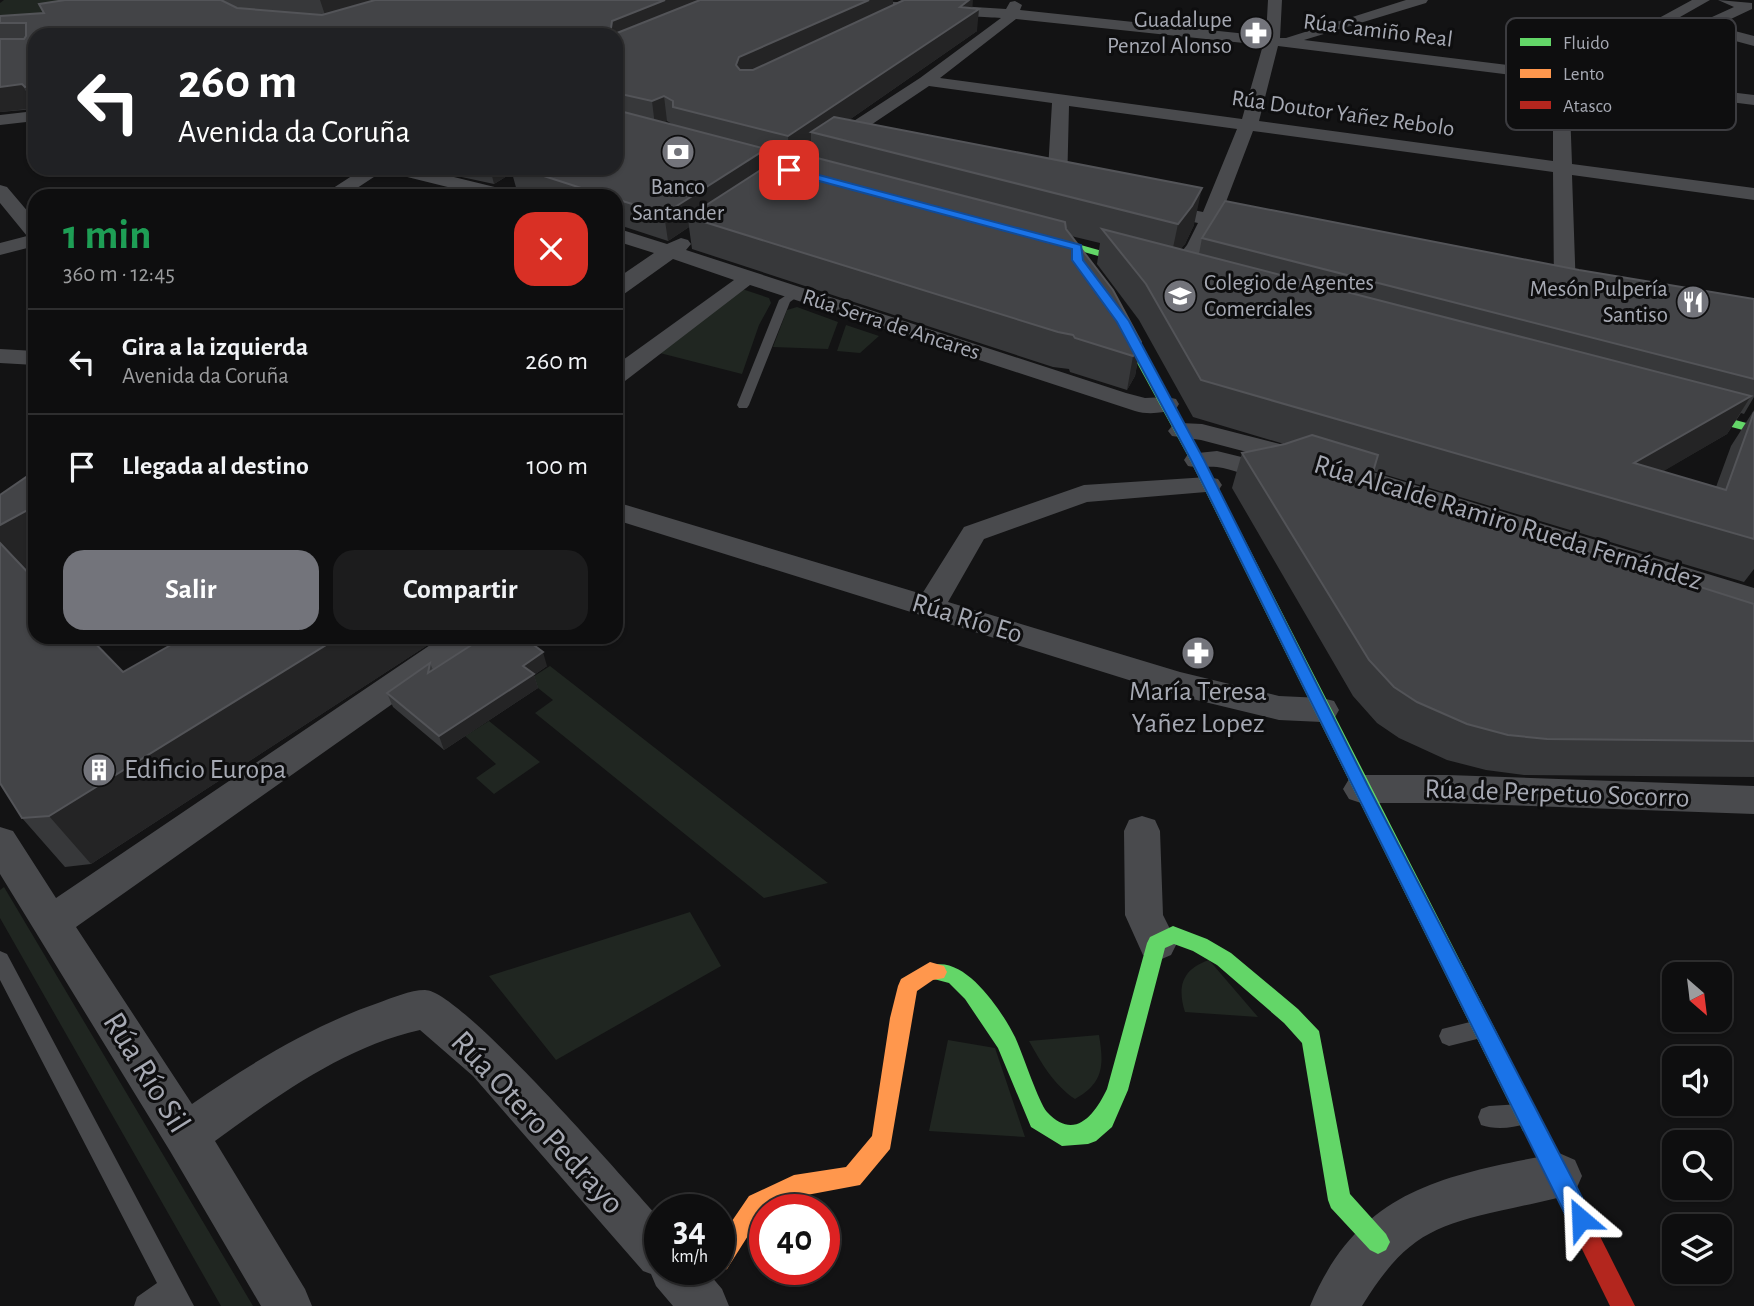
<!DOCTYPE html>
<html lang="es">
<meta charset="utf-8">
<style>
:root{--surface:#0e0e0f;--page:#1c1c1d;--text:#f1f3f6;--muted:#9b9c9e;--line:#2e2e2f;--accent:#73747b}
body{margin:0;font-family:"Alegreya Sans",sans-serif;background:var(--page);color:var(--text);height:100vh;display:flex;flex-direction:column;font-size:26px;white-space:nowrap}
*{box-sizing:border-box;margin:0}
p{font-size:23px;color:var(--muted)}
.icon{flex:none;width:38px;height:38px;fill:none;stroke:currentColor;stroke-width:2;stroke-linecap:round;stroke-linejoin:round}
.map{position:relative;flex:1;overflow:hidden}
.panel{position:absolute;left:28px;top:189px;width:595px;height:455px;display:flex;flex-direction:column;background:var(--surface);border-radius:21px;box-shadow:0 2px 5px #0004,0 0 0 2px var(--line)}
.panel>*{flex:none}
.hud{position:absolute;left:28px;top:28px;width:595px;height:147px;border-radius:21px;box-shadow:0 2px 5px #0004,0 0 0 2px var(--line);background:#202124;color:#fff;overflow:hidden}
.needle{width:46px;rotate:152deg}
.fabs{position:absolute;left:1662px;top:962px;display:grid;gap:14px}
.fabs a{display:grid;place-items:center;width:70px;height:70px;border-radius:14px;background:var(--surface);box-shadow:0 2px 5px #0004,0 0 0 2px var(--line);font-size:35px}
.speed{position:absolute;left:644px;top:1194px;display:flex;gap:14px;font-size:35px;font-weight:700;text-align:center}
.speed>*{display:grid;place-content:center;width:91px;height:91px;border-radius:50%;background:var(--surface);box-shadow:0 2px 5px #0004,0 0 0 2px var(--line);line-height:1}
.speed small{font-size:18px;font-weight:400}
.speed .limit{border:10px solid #d22;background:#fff;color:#111}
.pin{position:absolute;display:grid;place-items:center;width:60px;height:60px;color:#fff;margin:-30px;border-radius:14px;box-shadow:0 4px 10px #0006}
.me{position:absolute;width:77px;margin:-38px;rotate:334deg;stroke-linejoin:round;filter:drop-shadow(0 0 5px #0008)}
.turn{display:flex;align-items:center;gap:24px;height:147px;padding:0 35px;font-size:32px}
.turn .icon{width:91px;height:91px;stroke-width:2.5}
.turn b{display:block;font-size:49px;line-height:60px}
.round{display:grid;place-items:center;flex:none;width:74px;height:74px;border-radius:21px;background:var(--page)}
.head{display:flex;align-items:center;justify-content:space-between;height:119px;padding:0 35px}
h1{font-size:42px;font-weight:600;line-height:52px;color:#1e9e55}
.primary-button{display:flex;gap:14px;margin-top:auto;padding:14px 35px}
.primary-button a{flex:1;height:80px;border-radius:21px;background:var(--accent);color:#fff;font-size:28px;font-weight:600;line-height:80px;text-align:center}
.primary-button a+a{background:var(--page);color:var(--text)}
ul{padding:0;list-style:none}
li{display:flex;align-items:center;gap:21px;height:105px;padding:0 35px;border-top:2px solid var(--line)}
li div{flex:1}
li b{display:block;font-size:26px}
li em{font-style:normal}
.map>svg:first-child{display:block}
</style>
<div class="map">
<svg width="1754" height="1306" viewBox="0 0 1754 1306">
<rect width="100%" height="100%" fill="#131314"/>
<path fill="#202621" d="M4,0H69L46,19L0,25V3Z
M742,289L769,298L771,303L759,325L742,374L652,351Z
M797,307L838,322L828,349L773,347L787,310Z
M846,325L879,336L860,353L837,351Z
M550,666L828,883L764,898L535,713L553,700L528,680Z
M489,721L540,762L494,794L476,778L496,764L465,736Z
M4,887L253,1306H221L0,918V890Z
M690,912L721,966L556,1060L489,976Z
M1209,960L1258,1017L1185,1012C1177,987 1182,969 1209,960Z
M1099,1035C1104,1065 1104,1083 1075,1099C1053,1084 1042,1064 1029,1041Z
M948,1040L995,1048L1025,1137L929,1131Z"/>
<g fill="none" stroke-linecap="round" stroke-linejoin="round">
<path fill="#494a4d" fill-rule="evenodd" d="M791,292L801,294L790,302L749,405L747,408H739L737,405L779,300Z
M0,951L7,954L194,1306H134L137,1297L157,1283L0,980Z
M1478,1020L1485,1023L1488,1030L1485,1037L1449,1046L1442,1043L1439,1036L1442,1029Z
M1521,1104L1529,1107L1532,1115L1529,1123C1515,1128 1495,1130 1481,1125L1478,1117L1481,1109L1489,1106Z"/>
<path fill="#494a4d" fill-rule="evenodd" d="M864,0L1006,9L1010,2L1015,1L1022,5L1020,10L1266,36L1268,0H1282L1280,38H1286L1406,0H1428L1426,3L1304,40L1754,95V105L1569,82L1572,164L1754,188V200L1572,175L1576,291L1573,296H1557L1554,291L1553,172L1253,131L1221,215L1261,224L1264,228L1261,232L1254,234L1217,227C1207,245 1192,285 1167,279L1164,274L1187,245L1198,223L1147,212L1144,208L1147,204L1154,202L1203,212L1237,129L1069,106L1067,187L1057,193L1047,187L1052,103L929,86L835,149H823L820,145L823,141L920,78L1001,18C975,16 881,15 864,0ZM1016,19L1263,45L1242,119L940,78ZM1278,46L1553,80V161L1259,121Z
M1692,0H1710L1680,17L1701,22L1734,7L1718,0L1752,3V9L1716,26L1754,36V46L1661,21L1659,18Z
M35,111V121L0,125V115Z
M364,168H417L515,192L518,196H484L387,172L386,169L345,196H321Z
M0,185L7,187L35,220V246L0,255V243L27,236L0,203Z
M616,228L667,244L681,238L688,240L691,244L686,250L1126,393L1145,398L1167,397L1176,399L1179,404L1176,409C1163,413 1148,415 1135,411L750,285L625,381L616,383V365L734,280L673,259L624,294L616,296V279L654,253L616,241Z
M0,349L35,351V365L0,363Z
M1181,423L1202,424L1280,444L1754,588V609L1262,456L1201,440L1172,436L1168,431L1172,426Z
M1217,451L1274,465L1278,471L1274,477C1255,482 1236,469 1217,467C1207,466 1198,468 1188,466L1184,460L1188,454Z
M1208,477L1218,479L1222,485L1218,491L1087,502L984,539L948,602L1180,672L1279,696L1322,698L1334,701L1339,710L1334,719L1322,722L1279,720L1180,696L616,520V502L922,594L964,527L1084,485Z
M442,637H481L476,645L76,927L192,1104C250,1064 311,1026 378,1003C392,998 410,990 425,990C461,990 627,1183 660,1219V1269H705L722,1289L729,1306H673L656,1286L651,1274L643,1271L473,1076L420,1030C344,1047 277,1096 215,1141L305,1289L312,1306H261L170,1151L0,874V827L13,831L56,898Z
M1361,775H1448L1754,786V814L1448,803H1361L1349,799L1343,789L1349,779Z
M1142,816L1155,820L1160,831L1163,915L1177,943L1171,955L1157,961L1143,955L1125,915L1124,831L1129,820Z
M1559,1153L1575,1160L1582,1176L1575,1192C1555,1200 1534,1203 1513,1208C1433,1225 1406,1235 1362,1306H1310C1359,1188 1446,1175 1559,1153Z"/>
<path fill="#63d668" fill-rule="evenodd" d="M1031,231L1152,265L1153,267L1148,270L1027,236L1026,234Z
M1113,305L1119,308L1204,460L1539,1115L1542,1123L1539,1131L1531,1134L1523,1131L1190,460L1107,308Z
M1683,406L1754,425V433L1679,413V407Z
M1173,926L1207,939L1231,953L1298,1009L1319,1031L1350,1194L1386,1234L1390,1242L1386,1250L1378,1254L1370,1250L1331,1208L1328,1200L1302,1043L1284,1023L1217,965L1193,951L1174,944L1165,948L1128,1090L1112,1127L1096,1141L1088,1144L1062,1146L1031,1127L998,1048L965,999L949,983L930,978L927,972L930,966C964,953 1002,1011 1015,1037C1023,1054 1038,1101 1047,1112C1075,1142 1095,1114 1107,1089L1147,943L1150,937Z"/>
<path fill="#ff974d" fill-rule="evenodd" d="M930,962L944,966L947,972L944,978L933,980L917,991L890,1149L860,1185L796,1197L771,1209H765L727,1269L719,1273L711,1269H719V1240L749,1196L794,1175L846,1167L872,1136L890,1018L898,986L901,979Z"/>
<path fill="#b3261e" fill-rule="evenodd" d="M1531,1112L1539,1115L1635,1306H1610L1520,1123L1523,1115Z"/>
</g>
<path fill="#37383a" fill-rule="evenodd" d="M63,0H893V5L972,8L977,31L849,120L1194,225L1185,244L1180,249L1199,254L1202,238L1579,270L1754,299V397L1744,414L1741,413L1727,434L1663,471L1716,487L1731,446L1754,410V569L1744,582L1373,471L1370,482L1754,604V777L1524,775L1486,770L1447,760L1399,738L1377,723L1353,696L1232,488L1242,453L1284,444L1193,417L1139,320L1097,264L1100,243L1071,236L1141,342L1135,376L1127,390L1070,372L1069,369L1053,367L692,249L689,227L668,241L616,224V196H531L517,191L512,173L494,184L420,168H616V35H35V109L0,112V16L44,13ZM667,121L675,126L663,122ZM811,146L812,156L800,153ZM767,155L778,158L767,165Z
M35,471V576L32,577L123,672L185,637H440L91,864L65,867L22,818Z
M430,663L433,670L547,666L534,675L538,688L444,750L393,707L387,693Z"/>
<path fill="#242425" d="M320,0H398L327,21Z
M665,0H722L616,43L610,35L612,21Z
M869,0H893V11L741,81L736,65L739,57Z
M969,0H973L972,13L979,9L977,31L826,136L811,132V146L789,161L788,136Z
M22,84L35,108L0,112V87Z
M35,86V106L25,87Z
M664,96L667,121L655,126L652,101Z
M766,149L768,175L688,217L689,227L668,241L664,214Z
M490,168H511L512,173L494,184Z
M1202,188L1194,225L1185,244L1170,262L1178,224Z
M1141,342L1135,376L1127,390L1133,356Z
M1751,396L1727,434L1616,499L1634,463Z
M35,506V576L25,582L0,547V525Z
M339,637H440L91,864L49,816Z
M543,652L547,666L534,675L538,688L444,750L439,736L523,666Z"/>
<path fill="#434447" stroke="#535458" stroke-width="2" d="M65,0H221L237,8L322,15L375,0H665L612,21L610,35H35V86L25,87L22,84L0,87V39H24L26,36V23H0V16L44,13L39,4Z
M700,0H869L739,57L736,65L740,70H753L904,0H969L960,7L979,9L788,136L673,107V101L664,96L652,101L616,93V35H612Z
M616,110L766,149L664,214L616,199V196H606L519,168H616Z
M834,117L1202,188L1192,206L1178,224L811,132Z
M790,151L1065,222L1066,229L1113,290L1141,342L1133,356L1075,338L1073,335L1058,332L688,217Z
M1225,201L1579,270L1754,299V379L1202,238Z
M1102,229L1751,396L1634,463L1726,490L1754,412V539L1201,380L1146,284Z
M1312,435L1378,455L1370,482L1754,604V741L1547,739L1508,735L1467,724L1417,702L1394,687L1369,660L1242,453L1285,444Z
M35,471V506L0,525V495Z
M0,543L35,580V637H89L123,672L185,637H339L49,816L22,818L0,783Z
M484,637H523L543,652L523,666L534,674L439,736L387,693L430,663L428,673Z"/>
<path fill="#1a73e8" stroke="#114b97" stroke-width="2" d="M789,167L1081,245L1083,260L1129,321L1204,460L1369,788L1589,1211L1592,1219L1589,1228L1581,1231L1572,1228L1191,460L1117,322L1072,260V249L786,172L784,170Z"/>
<defs>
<symbol id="pharmacy-disc" viewBox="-11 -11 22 22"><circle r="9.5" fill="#73747b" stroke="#0e0e0f"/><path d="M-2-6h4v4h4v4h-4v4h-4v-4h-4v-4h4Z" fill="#fff"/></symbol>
<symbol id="bank-disc" viewBox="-11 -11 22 22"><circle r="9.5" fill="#73747b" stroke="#0e0e0f"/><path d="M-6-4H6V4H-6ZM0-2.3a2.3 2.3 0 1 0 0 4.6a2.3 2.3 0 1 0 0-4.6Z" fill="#fff"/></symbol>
<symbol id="university-disc" viewBox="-11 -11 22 22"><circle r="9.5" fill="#73747b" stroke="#0e0e0f"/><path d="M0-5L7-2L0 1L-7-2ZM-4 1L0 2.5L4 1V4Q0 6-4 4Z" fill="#fff"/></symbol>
<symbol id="restaurant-disc" viewBox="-11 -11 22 22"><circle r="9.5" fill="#73747b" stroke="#0e0e0f"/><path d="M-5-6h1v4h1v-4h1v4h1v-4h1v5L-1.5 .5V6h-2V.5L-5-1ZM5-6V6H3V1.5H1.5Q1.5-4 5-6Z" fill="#fff"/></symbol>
<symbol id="building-disc" viewBox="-11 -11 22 22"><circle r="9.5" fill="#73747b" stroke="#0e0e0f"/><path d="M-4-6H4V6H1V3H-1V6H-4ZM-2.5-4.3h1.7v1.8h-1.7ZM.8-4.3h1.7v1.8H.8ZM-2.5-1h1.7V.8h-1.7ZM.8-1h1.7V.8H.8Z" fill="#fff"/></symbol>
</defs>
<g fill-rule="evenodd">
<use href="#pharmacy-disc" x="1237" y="14" width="38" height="38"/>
<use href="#bank-disc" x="659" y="133" width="38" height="38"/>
<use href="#university-disc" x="1161" y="277" width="38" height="38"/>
<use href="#restaurant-disc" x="1674" y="283" width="38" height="38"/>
<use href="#pharmacy-disc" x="1179" y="634" width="38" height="38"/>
<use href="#building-disc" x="80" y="751" width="38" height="38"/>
</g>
<g text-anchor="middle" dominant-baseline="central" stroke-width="6" stroke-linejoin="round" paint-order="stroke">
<g font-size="23" fill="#a6a9b3" stroke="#0e0e0f" text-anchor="end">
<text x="1232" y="20">Guadalupe<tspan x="1232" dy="26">Penzol Alonso</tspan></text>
<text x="678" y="187" text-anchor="middle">Banco<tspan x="678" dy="26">Santander</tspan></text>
<text x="1204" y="283" text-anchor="start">Colegio de Agentes<tspan x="1204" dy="26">Comerciales</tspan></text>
<text x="1668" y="289">Mesón Pulpería<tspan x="1668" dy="26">Santiso</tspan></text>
</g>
<g font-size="23" fill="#a6a9b3" stroke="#0e0e0f">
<text transform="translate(1378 31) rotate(7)">Rúa Camiño Real</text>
<text transform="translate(1343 114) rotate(8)">Rúa Doutor Yañez Rebolo</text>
<text transform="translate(891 325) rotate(18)">Rúa Serra de Ancares</text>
</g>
<g font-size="28" fill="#a6a9b3" stroke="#0e0e0f">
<text transform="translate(1508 523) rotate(17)">Rúa Alcalde Ramiro Rueda Fernández</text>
<text transform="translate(967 619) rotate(17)">Rúa Río Eo</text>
<text transform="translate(1557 794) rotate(2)">Rúa de Perpetuo Socorro</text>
</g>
<g font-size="28" fill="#a6a9b3" stroke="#0e0e0f">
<text x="1198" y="692">María Teresa<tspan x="1198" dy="32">Yañez Lopez</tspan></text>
<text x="124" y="770" text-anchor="start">Edificio Europa</text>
</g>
<g font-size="33" fill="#a6a9b3" stroke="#0e0e0f">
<text transform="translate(146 1073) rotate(58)">Rúa Río Sil</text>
<text transform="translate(537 1123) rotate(47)">Rúa Otero Pedrayo</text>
</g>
</g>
<rect x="1506" y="18" width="230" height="112" rx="10" fill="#0e0e0f" stroke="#3c3c40" stroke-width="2"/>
<rect x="1520" y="38" width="31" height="8" fill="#63d668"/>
<rect x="1520" y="69" width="31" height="9" fill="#ff974d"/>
<rect x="1520" y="101" width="31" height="8" fill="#b3261e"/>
<g font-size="19" fill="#a6a9b3">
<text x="1563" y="49">Fluido</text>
<text x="1563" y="80">Lento</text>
<text x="1563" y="112">Atasco</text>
</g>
</svg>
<div class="fabs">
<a><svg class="needle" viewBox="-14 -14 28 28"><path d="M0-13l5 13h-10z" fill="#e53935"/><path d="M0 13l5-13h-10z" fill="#9b9c9e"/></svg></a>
<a><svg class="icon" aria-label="sound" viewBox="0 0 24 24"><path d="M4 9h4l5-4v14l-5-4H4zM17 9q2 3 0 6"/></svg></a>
<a><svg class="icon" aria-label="search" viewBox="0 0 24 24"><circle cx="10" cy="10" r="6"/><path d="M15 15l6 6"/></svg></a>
<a><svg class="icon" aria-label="layers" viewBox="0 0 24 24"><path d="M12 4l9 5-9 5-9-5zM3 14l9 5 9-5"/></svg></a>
</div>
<div class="speed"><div>34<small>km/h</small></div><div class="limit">40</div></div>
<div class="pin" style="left:789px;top:170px;background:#d93025"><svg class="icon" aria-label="arrive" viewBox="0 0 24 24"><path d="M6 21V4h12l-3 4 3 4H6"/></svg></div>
<svg class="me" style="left:1581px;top:1219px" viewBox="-20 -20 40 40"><path d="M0-17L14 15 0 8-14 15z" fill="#1a73e8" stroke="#fff" stroke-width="4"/></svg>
<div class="hud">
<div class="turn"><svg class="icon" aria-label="left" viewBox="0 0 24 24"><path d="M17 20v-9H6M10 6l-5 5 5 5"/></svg><div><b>260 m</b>Avenida da Coruña</div></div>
</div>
<section class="panel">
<div class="head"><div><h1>1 min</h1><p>360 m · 12:45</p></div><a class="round" style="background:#d93025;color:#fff"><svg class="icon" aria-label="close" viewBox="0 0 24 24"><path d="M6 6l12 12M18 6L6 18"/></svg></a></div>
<ul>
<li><svg class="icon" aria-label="left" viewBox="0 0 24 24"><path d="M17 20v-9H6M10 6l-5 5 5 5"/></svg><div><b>Gira a la izquierda</b><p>Avenida da Coruña</p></div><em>260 m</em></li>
<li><svg class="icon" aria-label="arrive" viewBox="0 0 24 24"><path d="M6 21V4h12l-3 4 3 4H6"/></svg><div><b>Llegada al destino</b></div><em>100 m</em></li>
</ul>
<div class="primary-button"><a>Salir</a><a>Compartir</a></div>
</section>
</div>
